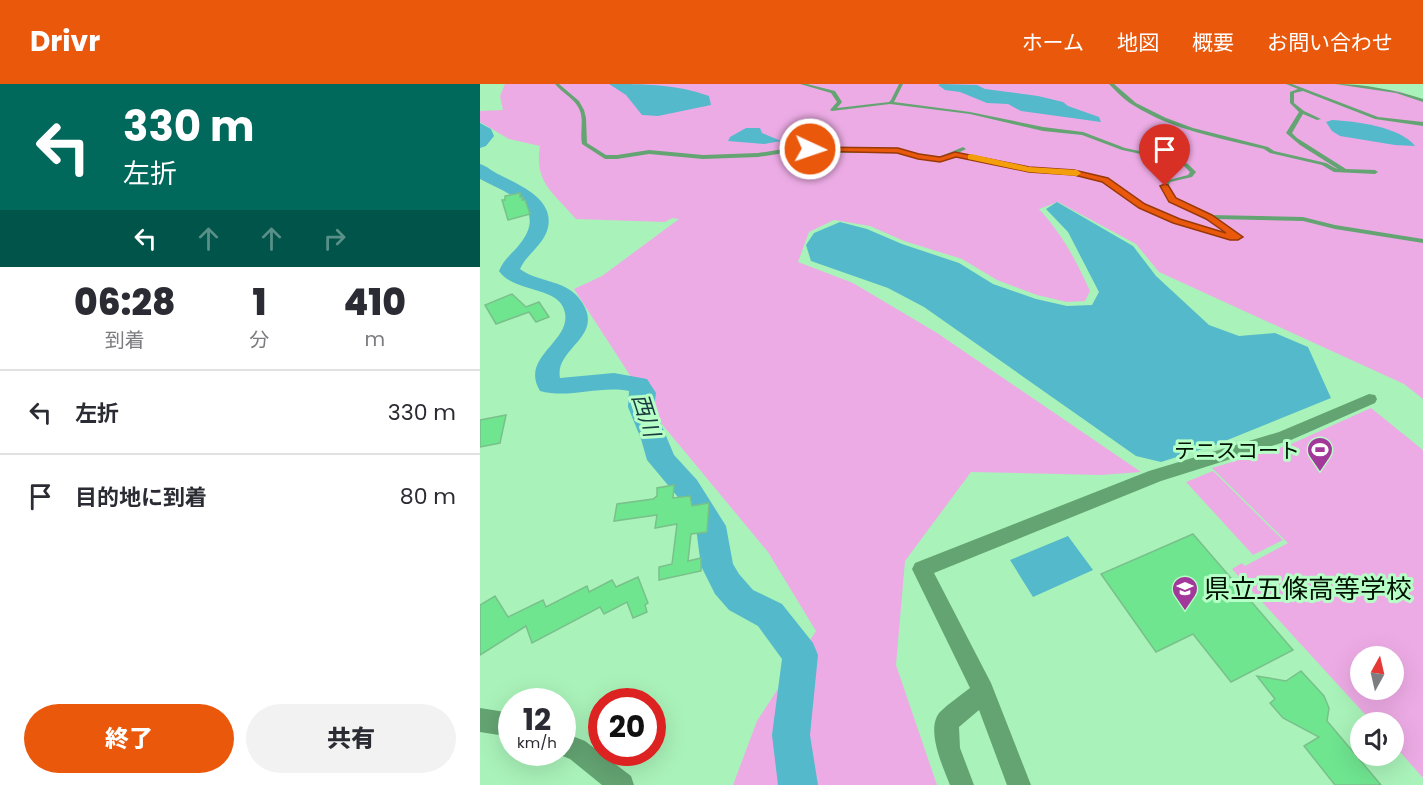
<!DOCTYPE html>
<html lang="ja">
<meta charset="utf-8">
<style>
:root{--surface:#fff;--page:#f2f2f3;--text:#2b2b33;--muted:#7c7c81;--line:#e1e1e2;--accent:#ea580c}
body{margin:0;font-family:Poppins,"Noto Sans JP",sans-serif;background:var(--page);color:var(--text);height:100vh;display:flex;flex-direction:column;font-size:22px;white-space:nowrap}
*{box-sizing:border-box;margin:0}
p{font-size:20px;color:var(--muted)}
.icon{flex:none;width:33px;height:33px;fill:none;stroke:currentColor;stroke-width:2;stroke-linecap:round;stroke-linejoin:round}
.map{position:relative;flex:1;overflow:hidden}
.sheet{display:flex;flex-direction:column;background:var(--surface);width:480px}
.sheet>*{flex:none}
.guide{background:#00695c;color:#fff;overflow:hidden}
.needle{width:39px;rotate:8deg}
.tools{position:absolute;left:870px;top:562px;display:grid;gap:12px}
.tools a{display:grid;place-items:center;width:54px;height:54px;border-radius:50%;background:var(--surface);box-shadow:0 6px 24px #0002;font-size:30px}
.speed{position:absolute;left:18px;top:604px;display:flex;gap:12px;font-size:30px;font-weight:700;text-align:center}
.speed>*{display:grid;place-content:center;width:78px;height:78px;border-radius:50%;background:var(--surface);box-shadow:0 6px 24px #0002;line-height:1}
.speed small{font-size:15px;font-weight:400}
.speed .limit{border:9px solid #d22;background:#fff;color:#111}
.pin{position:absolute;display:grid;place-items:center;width:51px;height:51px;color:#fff;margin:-62px -26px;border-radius:50% 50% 50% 0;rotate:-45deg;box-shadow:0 0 6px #0007}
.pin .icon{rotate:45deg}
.me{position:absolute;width:66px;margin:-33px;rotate:93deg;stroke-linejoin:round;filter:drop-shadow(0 0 4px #0008)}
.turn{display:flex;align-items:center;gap:21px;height:126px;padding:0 24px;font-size:27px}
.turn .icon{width:78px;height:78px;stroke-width:2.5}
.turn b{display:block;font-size:42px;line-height:51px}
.lanes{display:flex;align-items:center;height:57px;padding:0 24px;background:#0003;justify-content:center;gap:30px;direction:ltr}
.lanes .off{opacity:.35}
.eta{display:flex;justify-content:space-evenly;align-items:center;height:102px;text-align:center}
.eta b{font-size:36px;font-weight:800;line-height:42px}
.cta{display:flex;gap:12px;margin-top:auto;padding:12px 24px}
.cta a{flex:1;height:69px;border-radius:36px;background:var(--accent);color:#fff;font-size:24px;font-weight:800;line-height:69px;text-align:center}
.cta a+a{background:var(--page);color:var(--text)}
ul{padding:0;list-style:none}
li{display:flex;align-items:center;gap:18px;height:84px;padding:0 24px;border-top:2px solid var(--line)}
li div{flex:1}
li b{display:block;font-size:22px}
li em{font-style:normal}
header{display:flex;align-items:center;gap:36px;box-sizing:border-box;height:84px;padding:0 30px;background:var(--accent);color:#fff}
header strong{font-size:28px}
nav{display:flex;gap:33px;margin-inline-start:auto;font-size:21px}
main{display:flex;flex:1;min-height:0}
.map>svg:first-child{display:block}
</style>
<header>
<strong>Drivr</strong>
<nav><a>ホーム</a><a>地図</a><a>概要</a><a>お問い合わせ</a></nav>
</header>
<main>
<section class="sheet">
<div class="guide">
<div class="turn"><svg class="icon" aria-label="left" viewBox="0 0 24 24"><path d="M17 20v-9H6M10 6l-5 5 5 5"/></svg><div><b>330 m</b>左折</div></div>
<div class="lanes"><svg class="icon" aria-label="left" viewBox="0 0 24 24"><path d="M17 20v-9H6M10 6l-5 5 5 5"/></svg><svg class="icon off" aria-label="ahead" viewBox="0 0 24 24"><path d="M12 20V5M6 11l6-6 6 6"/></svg><svg class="icon off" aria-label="ahead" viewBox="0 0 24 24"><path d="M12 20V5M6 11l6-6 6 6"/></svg><svg class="icon off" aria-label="right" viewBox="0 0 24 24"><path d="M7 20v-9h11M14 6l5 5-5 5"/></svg></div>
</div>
<div class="eta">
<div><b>06:28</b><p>到着</p></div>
<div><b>1</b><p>分</p></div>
<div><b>410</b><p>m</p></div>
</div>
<ul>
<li><svg class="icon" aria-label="left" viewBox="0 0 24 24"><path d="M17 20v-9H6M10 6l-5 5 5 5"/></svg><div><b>左折</b></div><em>330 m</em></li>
<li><svg class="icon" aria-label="arrive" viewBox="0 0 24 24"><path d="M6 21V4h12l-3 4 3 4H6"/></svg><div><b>目的地に到着</b></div><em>80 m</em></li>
</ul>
<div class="cta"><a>終了</a><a>共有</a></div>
</section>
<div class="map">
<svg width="943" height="701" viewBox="0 0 943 701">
<rect width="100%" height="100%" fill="#a9f2b9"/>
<path fill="#edabe5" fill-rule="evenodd" d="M25,0H855L918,7L943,16V315L924,300L679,188L656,160L578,118L559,125C582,150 596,176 610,207L605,217L587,218L557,211L517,196L482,175L424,157L390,142L354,136L329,148L318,178L373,199L457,249L661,388L621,391L491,388L425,477L416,581L457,701H253L277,637L336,547L288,468L181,339L94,205L122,192L199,135L192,134L185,138L96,135C73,108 54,99 60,62L29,55L0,38V27L23,26L20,12Z
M891,324L943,366V694L914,661V639H893L752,485L762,479L765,482L808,459L732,384L809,361ZM880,573H914V606H880Z
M733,387L803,456L773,471L706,398Z"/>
<path fill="#54b9cb" d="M129,0C164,0 196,0 229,12L231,21L178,32L162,31L146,11Z
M461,0L497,1L505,5L558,12L583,18L588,22L619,33L621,38L541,27L528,20L507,19L480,8L465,6L458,1Z
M852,36C875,37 921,43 935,62L915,61L860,52L852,47L846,38Z
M266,44H280L282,49L301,57L284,60L248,57L250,53Z
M577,118L653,162L676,192L729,241L759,252L795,249L828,263L851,314L735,361L681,378L656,372L444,223L408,204L331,177L326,161L334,149L360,138L387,145L422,160L479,179L513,200L556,215L587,222L612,221L619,208L588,148L566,125Z
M588,452L613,486L553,513L530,476Z"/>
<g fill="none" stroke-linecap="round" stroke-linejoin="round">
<path fill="#54b9cb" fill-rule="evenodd" d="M0,39L11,45L14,52L6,62L0,64Z
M0,80C7,82 13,88 20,91C41,102 77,116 67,147C61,163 46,171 40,185C57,198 84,196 98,213C130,252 74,263 80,294L134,289L167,295L176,309L174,323L194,371L217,396L246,442L253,480L259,490L273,506L302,520L333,559L338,571L330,651L338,701H298L292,651L302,575L278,542L249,526L235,510L221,482L216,444L197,412L167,376L161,355L148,323L149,307C119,301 90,315 60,307C38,271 98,256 83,223C74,203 33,208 19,187C23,176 32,170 39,161C70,123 27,109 0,95Z"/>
</g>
<path fill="#6fe590" stroke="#79c08a" stroke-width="1.5" d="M40,109V113H43L42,116H45L50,130L28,136L22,116H25V112Z
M32,210L46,223L59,218L69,233L56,238L49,228L16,240L5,221Z
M26,331L20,359L0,363V336Z
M194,401L193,414L210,412L212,422L229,419L227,448L211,450L208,477L221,474V487L179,496V483L192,480L197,440L175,444L177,431L134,437L137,420L173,415L177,412V404Z
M713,450L813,566L751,598L713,550L676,568L621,490Z
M158,493L168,519L165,521L167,528L153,534L147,518L124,530L120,523L52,559L46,542L0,571V521L15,512L28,533L63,516L66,523L107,502L109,508L132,496L136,503Z
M821,587L844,612L849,624L847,637L901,701H855L824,662L839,653L803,634L790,619L795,615L777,592L806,597Z"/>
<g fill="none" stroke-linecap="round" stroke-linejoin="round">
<path fill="#64a473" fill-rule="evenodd" d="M75,0H79L99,17L104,26L106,34L107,59L126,71H137L169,66L223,71L278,69L317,63L368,65L409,64L459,73L483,63L486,65L478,69L549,84H574L627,95L664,121L698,136L751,151L727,134L691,117L682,103L685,97L708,91L710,88L704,82L689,76L642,66L602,51L563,47L490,30L410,20L352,27L350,26L357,18L351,9L320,0H327L355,7L362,18L357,24L409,18L411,16L419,0H423L414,18L490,28L563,43L603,48L645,64L693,74L708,80L716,88L712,93L690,98L688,103L695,115L730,131L823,133L855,141L943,155V159L855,145L823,137L736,135L761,153L758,155H750L694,138L660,123L623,97L574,88H549L473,71L460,77L409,68L368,69L317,67L278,73L223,75L169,70L137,75H125L102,60C100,50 103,40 101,30C98,16 83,10 75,0Z
M629,0H634L656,19L686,34L713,44L788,63L794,67L846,79L855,84L858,85L820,61L806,49L819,28L810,19V8L818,5L806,0H812L898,33L943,38V42L895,35L823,7L814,9V19L824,27L841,35L837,36L823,30L812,49L817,54L866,85L895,86L898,88L895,90L854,88L842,81L790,69L784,65C740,54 692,46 653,21C644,16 636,7 629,0Z
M855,0C885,0 915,6 943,15V18L916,9Z"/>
<path fill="#64a473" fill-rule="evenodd" d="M889,310L895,311L897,315L895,319L811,356L681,397L454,489L511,599L551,701H527L499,626L479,643L480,664L494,701H470C463,683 445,645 460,628C469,619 480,612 490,604L432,485L435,479L669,387L799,348Z"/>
<path fill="#64a473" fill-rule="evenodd" d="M0,624L32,629V653L0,648Z
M82,648L105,657L151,692L154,701H122L90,675L75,669H82Z"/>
</g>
<path fill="#ea580c" stroke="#983908" stroke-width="1.5" d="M330,63L418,64L439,70L460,73L475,68L549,83L594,86L628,94L665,120L700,135L746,149L726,135L689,118L680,102L685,100L688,101L696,114L732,131L763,153L758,156H750L693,139L659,124L622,98L594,91L549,88L476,73L460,78L438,75L417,69L328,67V64Z"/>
<path fill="#f59e0b" d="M491,70L549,83L597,86L601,89L597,92L549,88L488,75V71Z"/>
<defs>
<symbol id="stadium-pin" viewBox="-11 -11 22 30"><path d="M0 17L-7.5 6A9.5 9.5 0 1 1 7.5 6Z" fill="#a1389a" stroke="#b6ffc6"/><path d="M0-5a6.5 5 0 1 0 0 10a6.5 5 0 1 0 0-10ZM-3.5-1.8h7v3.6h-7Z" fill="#fff"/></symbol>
<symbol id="school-pin" viewBox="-11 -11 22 30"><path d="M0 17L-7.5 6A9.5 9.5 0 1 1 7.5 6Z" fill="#a1389a" stroke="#b6ffc6"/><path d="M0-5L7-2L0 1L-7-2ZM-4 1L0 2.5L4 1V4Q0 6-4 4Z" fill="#fff"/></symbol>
</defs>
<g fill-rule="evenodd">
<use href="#stadium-pin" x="825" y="351" width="30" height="40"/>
<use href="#school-pin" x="690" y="490" width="30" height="40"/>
</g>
<g text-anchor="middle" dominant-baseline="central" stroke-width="6" stroke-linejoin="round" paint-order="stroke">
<g font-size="21" fill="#001202" stroke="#b6ffc6" text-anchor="end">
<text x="820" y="366">テニスコート</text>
</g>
<g font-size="22" font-style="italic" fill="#1b3a40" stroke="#b6ffc6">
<text transform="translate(166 331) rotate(72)">西川</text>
</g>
<g font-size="26" fill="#001202" stroke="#b6ffc6" text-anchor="start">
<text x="724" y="505">県立五條高等学校</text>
</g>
</g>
</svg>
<div class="tools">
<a><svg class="needle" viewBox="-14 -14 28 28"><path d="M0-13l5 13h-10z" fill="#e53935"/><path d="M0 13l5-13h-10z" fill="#7c7c81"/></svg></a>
<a><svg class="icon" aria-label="sound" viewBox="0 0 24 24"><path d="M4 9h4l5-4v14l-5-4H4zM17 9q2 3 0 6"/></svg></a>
</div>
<div class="speed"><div>12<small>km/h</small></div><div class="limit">20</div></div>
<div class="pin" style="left:685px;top:102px;background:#d93025"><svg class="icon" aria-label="arrive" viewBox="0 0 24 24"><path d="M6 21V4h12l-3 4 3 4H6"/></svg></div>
<svg class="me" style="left:330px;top:65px" viewBox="-20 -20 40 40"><circle r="17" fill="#ea580c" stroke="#fff" stroke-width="3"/><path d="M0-11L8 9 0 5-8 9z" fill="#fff"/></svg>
</div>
</main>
